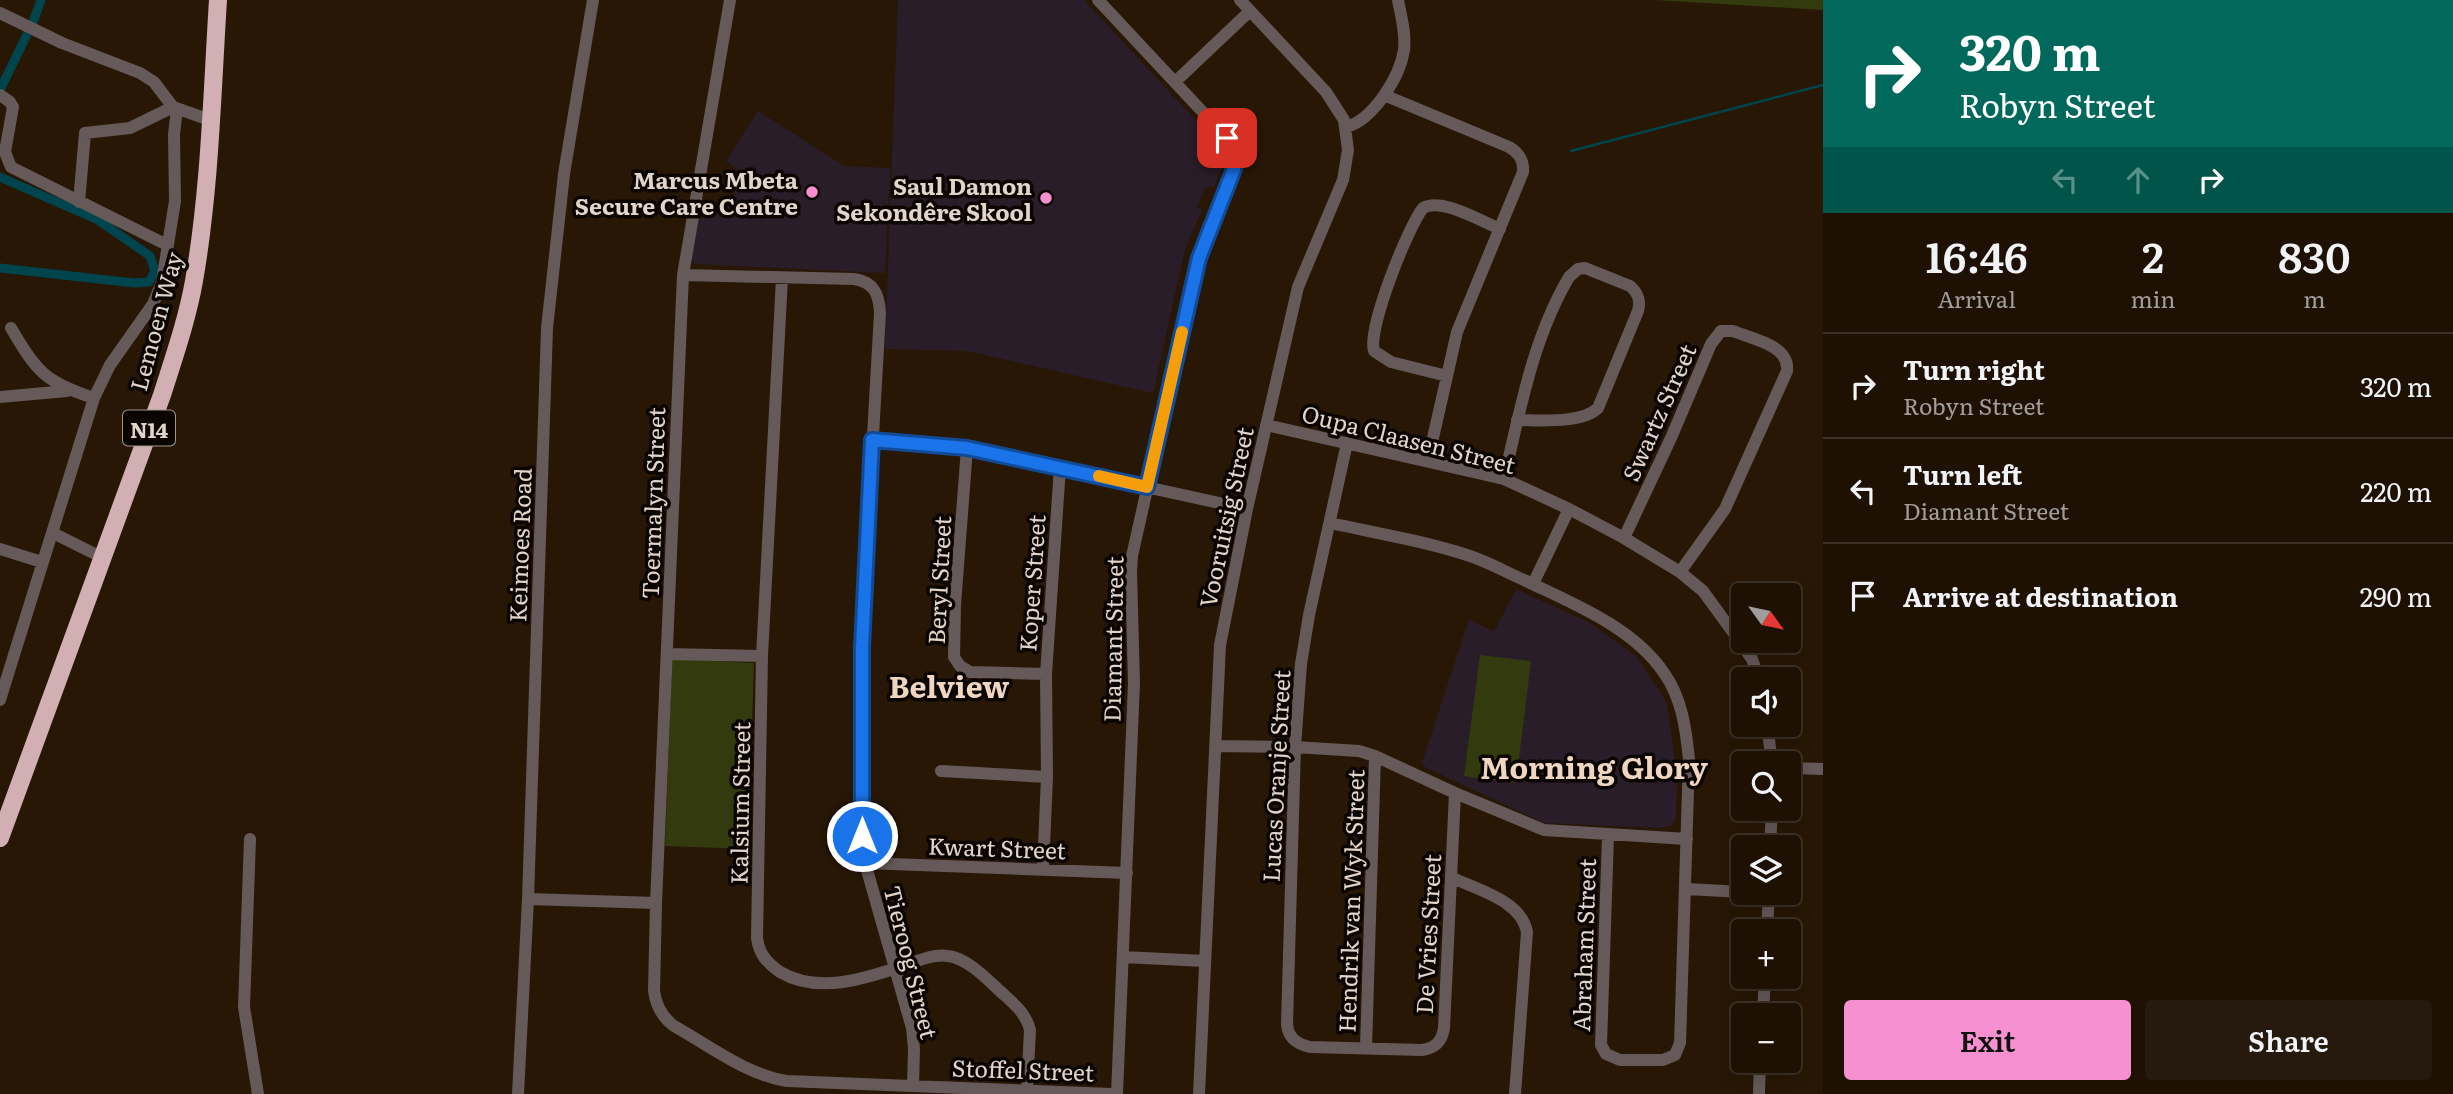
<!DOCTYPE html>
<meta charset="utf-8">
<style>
:root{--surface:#1e1104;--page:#261a0e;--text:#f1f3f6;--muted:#a19d9a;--line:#3c3126;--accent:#f690d0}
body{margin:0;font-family:Literata,serif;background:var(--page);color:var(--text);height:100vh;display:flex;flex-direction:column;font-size:26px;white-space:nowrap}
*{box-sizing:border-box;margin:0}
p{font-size:23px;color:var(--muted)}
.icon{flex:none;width:38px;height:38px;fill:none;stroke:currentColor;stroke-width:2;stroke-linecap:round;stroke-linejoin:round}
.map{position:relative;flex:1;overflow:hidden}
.sheet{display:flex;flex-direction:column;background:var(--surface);width:630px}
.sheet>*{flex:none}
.top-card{background:#00695c;color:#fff;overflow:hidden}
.needle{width:46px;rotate:123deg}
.buttons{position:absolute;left:1731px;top:583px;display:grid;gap:14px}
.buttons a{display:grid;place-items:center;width:70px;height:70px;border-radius:7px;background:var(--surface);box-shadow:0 4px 18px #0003,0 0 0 2px var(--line);font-size:35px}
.pin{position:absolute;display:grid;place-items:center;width:60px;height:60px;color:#fff;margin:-30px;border-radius:14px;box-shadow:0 4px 10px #0006}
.me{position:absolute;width:77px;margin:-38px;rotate:0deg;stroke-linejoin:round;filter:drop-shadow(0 0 5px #0008)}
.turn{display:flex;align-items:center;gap:24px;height:147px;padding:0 21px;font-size:32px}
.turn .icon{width:91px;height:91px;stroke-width:2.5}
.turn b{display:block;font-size:49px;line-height:60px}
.lanes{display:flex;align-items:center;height:66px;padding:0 21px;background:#0003;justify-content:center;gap:35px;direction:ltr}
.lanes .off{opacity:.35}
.eta{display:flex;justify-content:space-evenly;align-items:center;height:119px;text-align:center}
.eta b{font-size:42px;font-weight:600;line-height:49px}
.cta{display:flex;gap:14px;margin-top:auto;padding:14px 21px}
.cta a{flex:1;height:80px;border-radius:7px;background:var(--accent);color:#111;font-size:28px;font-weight:600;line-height:80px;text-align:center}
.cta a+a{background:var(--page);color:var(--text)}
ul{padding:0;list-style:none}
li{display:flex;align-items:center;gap:21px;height:105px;padding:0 21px;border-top:2px solid var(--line)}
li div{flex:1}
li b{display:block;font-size:26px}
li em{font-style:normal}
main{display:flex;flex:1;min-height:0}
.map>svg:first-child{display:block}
</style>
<main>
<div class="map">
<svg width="1823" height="1094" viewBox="0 0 1823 1094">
<rect width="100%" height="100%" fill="#281705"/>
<path fill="#2a1d2a" d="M898,0H1084L1221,147L1224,164L1214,186L1205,188L1197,207L1202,210L1185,249L1153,393L967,351L885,349Z
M758,111L844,166L890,168L885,273L695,264L688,256L695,223L736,194L733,191L742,173L726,161Z
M1516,589L1590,623L1636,656L1667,703L1677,779L1676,820L1670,826L1663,828L1544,823L1425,767L1422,763L1469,619L1494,632Z"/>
<path fill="#333a0d" d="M1655,0H1823V10Z
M1480,655L1531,661L1516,783L1464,776Z
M672,659L754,663L748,849L665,846Z"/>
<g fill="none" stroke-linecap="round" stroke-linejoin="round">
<path stroke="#00454e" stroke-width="2.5" d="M1571,151L1823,85"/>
<path stroke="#00454e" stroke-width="9" d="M0,90L33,22L41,0
M0,177L98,220L150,256L155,271L149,282L134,283L0,268"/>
<path stroke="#66595a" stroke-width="12" d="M730,0L683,275L656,903L654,991C656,1006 662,1017 674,1026C710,1046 747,1075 787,1081L1112,1094
M1098,0L1227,138C1235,151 1236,160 1232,174L1199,258L1132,556L1131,572L1134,683L1117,1094
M0,13L62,43L140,73L154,82L173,107L210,120
M1175,82L1250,11
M0,95L10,102L13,107L5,152L11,167L167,245
M1384,95L1509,147C1519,153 1524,160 1523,172L1457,332L1428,460
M1346,127C1373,120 1400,77 1404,50C1406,33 1401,16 1398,0
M79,202L85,133L130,128L173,107
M683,275L854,279C874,282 879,294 880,313L864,594L862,836L865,863L912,1028L914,1049L913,1086
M782,278L762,656L757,938C759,954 767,963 780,972C819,995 867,978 906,965C919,960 934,954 948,956C967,958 987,979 1001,992C1013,1003 1026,1013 1030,1030L1027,1091
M11,328C37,372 45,382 94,398
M1447,376L1391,362L1374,351C1367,329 1408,227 1423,208C1441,197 1481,221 1500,229
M0,397L67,391
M1266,425L1504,479L1569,509L1624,538L1680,572L1703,591L1743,646L1752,659L1759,679
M872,440L967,448L1247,509
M1347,443L1309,615L1301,664L1295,747L1287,1024C1288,1038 1297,1044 1310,1047L1422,1050C1436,1048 1442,1041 1444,1028L1455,793
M967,448L955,605L954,657L960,666L970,672L1046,674
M1504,479C1520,410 1533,338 1569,277L1578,269L1585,268L1630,286C1638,293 1641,300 1638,311L1598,408C1582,424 1539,420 1517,420
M1330,523C1376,533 1425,541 1470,556C1488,562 1506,572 1524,580C1572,603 1633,627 1664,673C1682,698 1686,730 1689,759L1680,1043L1675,1055L1663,1060H1620L1606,1054L1601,1045L1608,836
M53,533L103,558
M1624,538L1671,438L1711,344L1721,331H1733C1752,339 1790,345 1787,371L1725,509L1680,572
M0,549L42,562
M1533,584L1569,509
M667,654L762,656
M0,700L94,398L110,365L153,304L162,282L175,201L174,134L177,109
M1767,724L1772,763
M1216,746L1295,747L1359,751L1375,756L1455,793L1544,830L1687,839
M1788,768L1823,769
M941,771L1047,777
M250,839L244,1007L258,1094
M1770,847L1772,808
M865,863L1127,873
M1043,869L1047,777L1046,674L1060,467
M1451,877C1477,890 1521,900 1527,932L1515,1094
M1686,889L1743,892
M528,899L656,903
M1767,931L1769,892
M1123,957L1205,961
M1763,1015L1765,976
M1366,1048L1375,756
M518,1094L528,899L547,328L564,174L593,0
M1199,1094L1220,645L1247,509L1298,287L1343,180L1348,150L1344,120L1326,92L1240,0
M1759,1094L1760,1060"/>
<path stroke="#d1afb3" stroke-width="18" d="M0,838L162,395C174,357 187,320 194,281C210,189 212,94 218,0"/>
</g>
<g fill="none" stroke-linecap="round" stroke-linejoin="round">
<defs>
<path id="route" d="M862,836V647L872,440L967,448L1147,487L1199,258L1234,169L1235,156L1227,138"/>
</defs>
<use href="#route" stroke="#114b97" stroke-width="18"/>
<use href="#route" stroke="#1a73e8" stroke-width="12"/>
<path stroke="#f59e0b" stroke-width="12" d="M1099,476L1147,487L1182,332"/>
</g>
<g fill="#f690d0" stroke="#0b0501" stroke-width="2.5">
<circle cx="812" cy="192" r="7"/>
<circle cx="1046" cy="198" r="7"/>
</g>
<g text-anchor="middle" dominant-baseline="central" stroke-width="7" stroke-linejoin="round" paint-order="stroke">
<rect fill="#0b0501" stroke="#a1978e" stroke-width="2" x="123" y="410.5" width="52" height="35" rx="5"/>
<g font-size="21" font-weight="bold" fill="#e1d5ca">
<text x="149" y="428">N14</text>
</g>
<g font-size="23" font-weight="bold" fill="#e1d5ca" stroke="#0b0501" text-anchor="end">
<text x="798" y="179">Marcus Mbeta<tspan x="798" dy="26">Secure Care Centre</tspan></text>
<text x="1032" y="185">Saul Damon<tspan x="1032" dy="26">Sekondêre Skool</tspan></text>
</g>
<g font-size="23" fill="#e1d5ca" stroke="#0b0501">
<text transform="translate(155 321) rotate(-75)">Lemoen Way</text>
<text transform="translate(1658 412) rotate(-66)">Swartz Street</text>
<text transform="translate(1409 438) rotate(14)">Oupa Claasen Street</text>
<text transform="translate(652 503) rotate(-88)">Toermalyn Street</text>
<text transform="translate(1225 517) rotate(-78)">Vooruitsig Street</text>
<text transform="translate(519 545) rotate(-88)">Keimoes Road</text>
<text transform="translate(938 580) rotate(-87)">Beryl Street</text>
<text transform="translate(1031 583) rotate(-86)">Koper Street</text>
<text transform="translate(1112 639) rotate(-89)">Diamant Street</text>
<text transform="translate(1275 776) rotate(-87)">Lucas Oranje Street</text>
<text transform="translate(739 803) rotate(-89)">Kalsium Street</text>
<text transform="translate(997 847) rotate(2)">Kwart Street</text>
<text transform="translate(1350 901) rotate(-88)">Hendrik van Wyk Street</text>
<text transform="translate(1427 934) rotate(-87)">De Vries Street</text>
<text transform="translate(1583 945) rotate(-88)">Abraham Street</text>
<text transform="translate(912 962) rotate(76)">Tieroog Street</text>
<text transform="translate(1023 1069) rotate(2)">Stoffel Street</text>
</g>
<g font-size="30" font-weight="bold" fill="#eed6c0" stroke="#0b0501">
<text x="949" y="685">Belview</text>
<text x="1594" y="766">Morning Glory</text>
</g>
</g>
</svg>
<div class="buttons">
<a><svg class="needle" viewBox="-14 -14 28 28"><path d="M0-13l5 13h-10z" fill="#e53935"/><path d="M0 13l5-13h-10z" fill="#a19d9a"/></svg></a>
<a><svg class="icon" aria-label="sound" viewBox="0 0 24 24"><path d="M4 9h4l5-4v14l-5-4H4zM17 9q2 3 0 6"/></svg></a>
<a><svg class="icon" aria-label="search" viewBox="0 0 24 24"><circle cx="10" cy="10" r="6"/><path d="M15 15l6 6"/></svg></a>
<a><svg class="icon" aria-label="layers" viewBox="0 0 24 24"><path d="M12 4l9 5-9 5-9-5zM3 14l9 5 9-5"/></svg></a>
<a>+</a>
<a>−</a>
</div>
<div class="pin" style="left:1227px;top:138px;background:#d93025"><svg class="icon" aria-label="arrive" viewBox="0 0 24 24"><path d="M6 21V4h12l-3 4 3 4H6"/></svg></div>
<svg class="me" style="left:862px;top:836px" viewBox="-20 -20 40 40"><circle r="17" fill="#1a73e8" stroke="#fff" stroke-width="3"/><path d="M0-11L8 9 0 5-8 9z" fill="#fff"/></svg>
</div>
<section class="sheet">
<div class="top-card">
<div class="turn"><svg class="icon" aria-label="right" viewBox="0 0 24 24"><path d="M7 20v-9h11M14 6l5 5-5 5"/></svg><div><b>320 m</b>Robyn Street</div></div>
<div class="lanes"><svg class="icon off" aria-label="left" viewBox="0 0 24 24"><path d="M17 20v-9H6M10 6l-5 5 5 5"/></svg><svg class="icon off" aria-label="ahead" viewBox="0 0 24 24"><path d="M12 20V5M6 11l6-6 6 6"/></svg><svg class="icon" aria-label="right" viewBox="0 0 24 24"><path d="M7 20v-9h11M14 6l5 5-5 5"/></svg></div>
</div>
<div class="eta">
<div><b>16:46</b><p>Arrival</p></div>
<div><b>2</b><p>min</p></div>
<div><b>830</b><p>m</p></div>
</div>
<ul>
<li><svg class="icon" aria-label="right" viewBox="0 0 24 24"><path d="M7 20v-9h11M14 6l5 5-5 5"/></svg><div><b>Turn right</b><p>Robyn Street</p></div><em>320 m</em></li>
<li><svg class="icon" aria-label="left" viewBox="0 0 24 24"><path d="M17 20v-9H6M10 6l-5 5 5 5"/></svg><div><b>Turn left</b><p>Diamant Street</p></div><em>220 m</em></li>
<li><svg class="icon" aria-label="arrive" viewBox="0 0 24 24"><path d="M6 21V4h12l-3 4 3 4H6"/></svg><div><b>Arrive at destination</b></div><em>290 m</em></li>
</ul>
<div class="cta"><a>Exit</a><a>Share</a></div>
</section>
</main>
